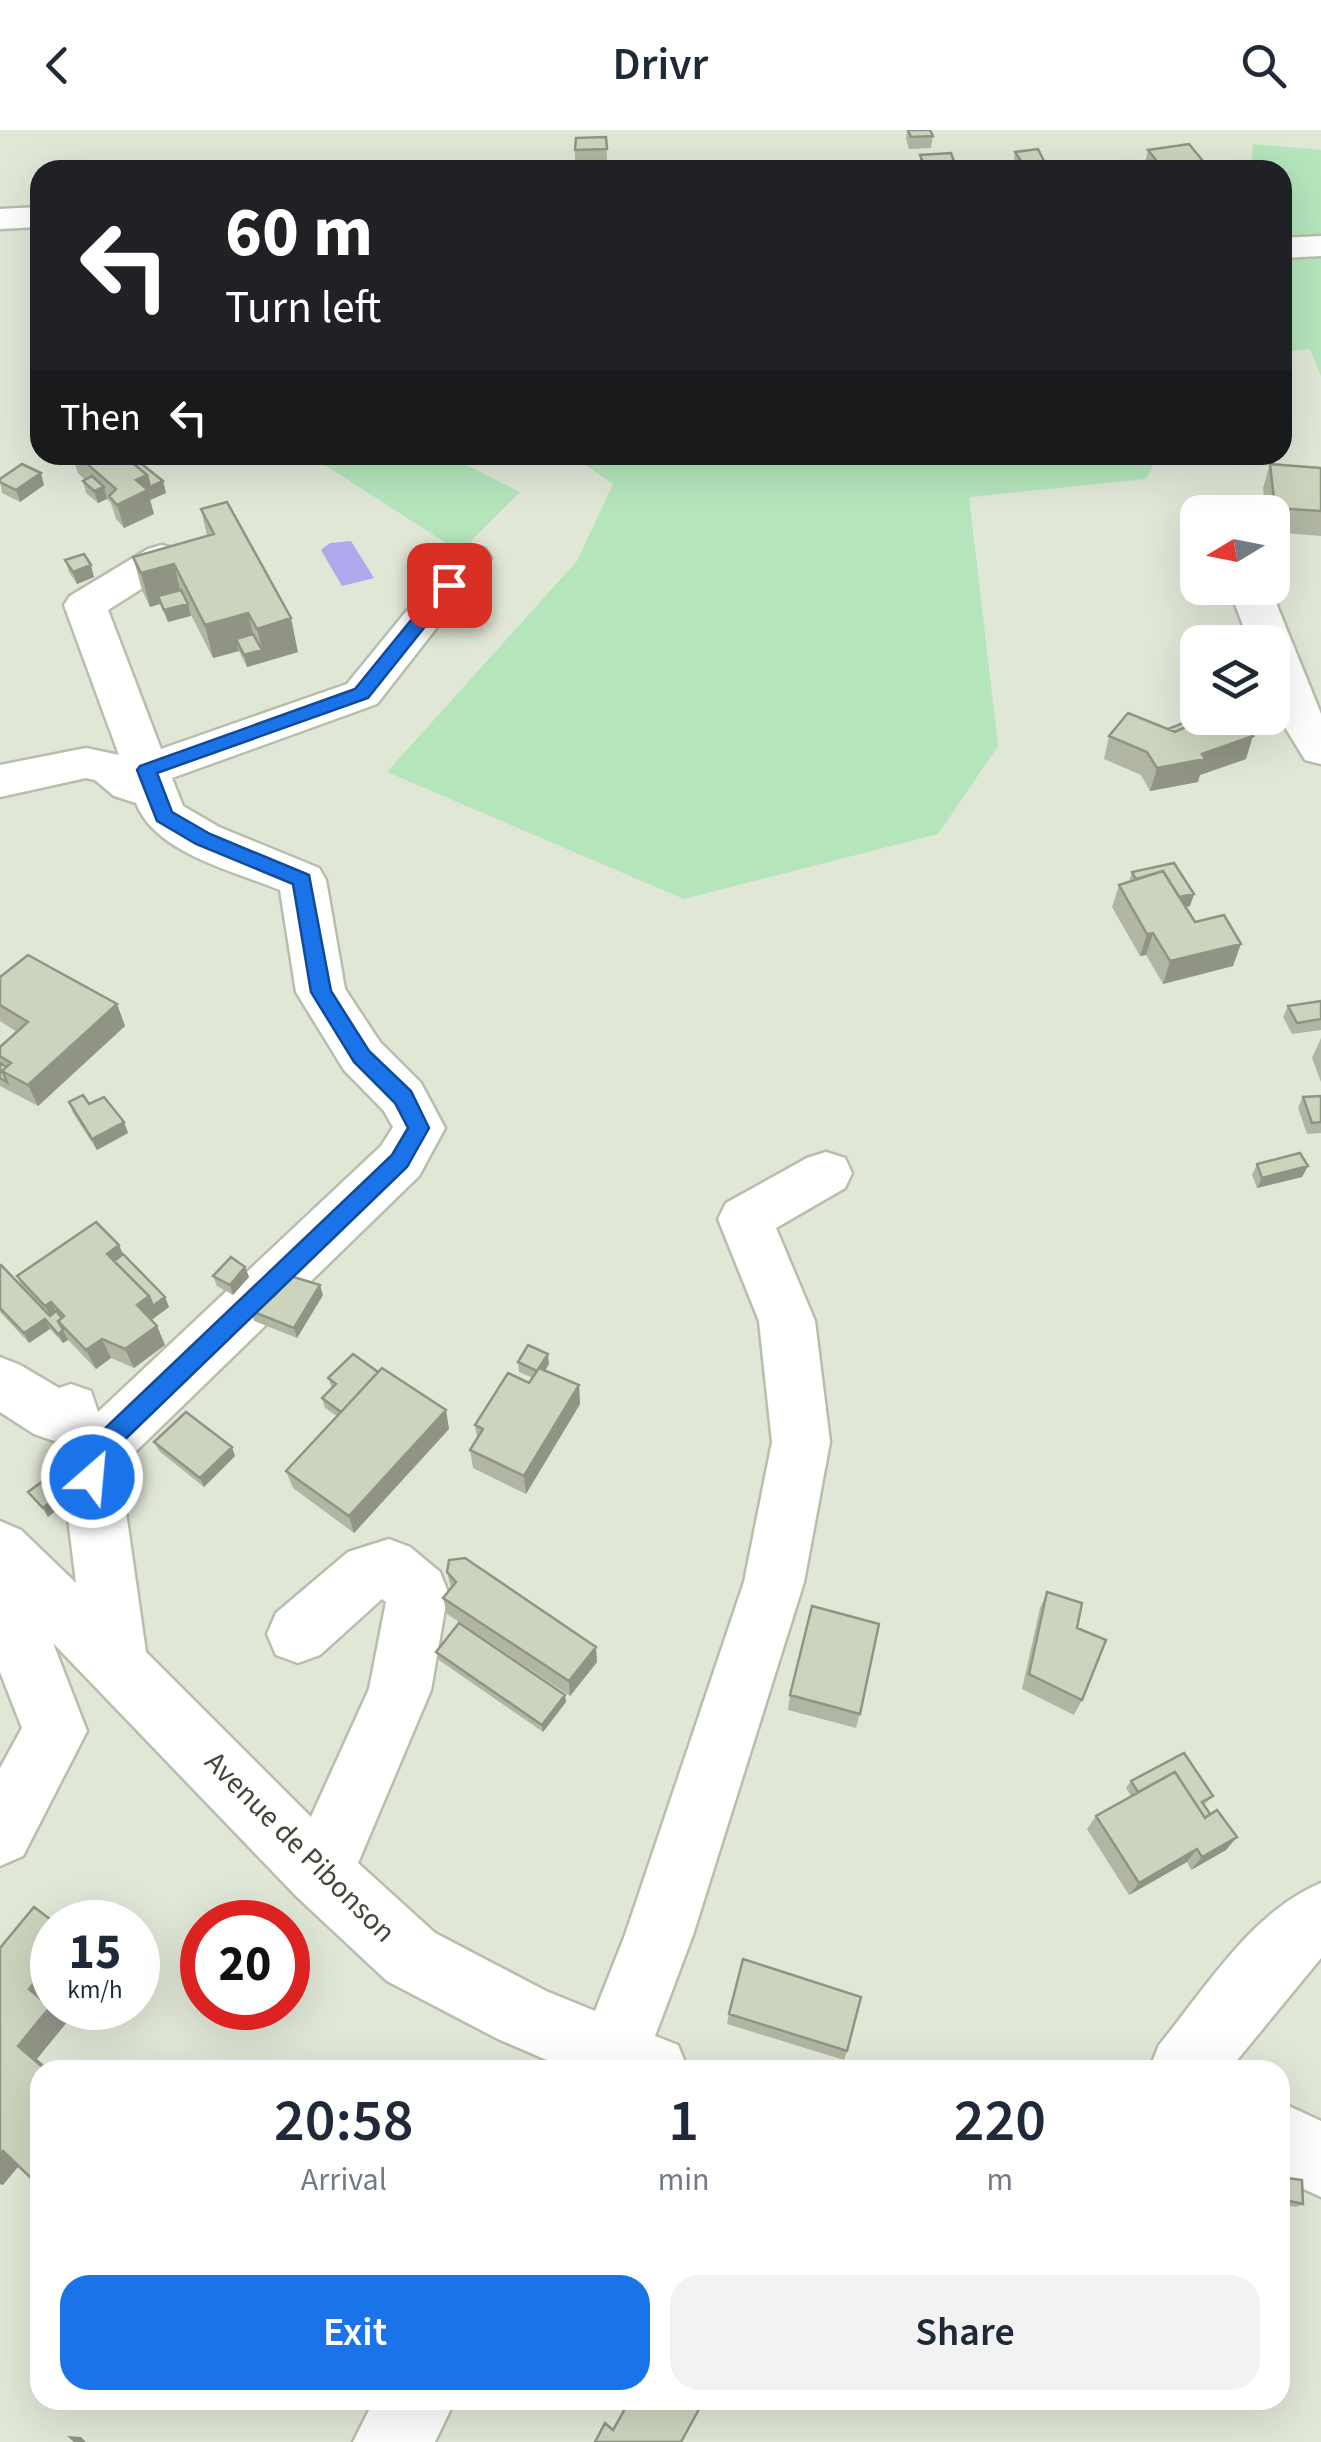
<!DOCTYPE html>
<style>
:root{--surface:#fff;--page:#f2f2f3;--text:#1f2937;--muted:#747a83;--accent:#1a73e8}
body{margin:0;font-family:"Source Sans 3",sans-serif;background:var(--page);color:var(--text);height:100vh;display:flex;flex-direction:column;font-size:38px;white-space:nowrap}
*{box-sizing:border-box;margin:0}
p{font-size:32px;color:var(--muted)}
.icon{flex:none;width:55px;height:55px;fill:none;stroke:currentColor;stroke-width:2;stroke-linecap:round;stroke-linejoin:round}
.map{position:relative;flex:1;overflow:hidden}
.side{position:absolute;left:30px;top:1930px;width:1260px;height:350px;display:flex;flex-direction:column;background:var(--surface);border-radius:30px;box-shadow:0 10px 40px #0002}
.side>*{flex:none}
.hud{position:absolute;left:30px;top:30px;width:1262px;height:305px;border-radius:30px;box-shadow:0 10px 40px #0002;background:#202124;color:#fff;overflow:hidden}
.needle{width:65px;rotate:260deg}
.fabs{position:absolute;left:1180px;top:365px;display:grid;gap:20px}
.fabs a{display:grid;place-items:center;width:110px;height:110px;border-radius:20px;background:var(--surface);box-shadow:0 10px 40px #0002;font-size:50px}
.speed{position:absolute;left:30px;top:1770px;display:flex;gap:20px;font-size:50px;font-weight:700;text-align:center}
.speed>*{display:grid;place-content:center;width:130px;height:130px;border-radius:50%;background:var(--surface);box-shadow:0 10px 40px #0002;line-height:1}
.speed small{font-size:25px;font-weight:400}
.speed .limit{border:15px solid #d22;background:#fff;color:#111}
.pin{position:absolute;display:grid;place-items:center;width:85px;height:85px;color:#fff;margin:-42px;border-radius:20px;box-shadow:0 5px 15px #0006}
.me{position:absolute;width:110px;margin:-55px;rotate:27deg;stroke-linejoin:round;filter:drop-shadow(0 0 8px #0008)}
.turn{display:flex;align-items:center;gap:35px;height:210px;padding:0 30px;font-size:45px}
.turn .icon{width:130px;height:130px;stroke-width:2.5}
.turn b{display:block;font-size:70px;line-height:85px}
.then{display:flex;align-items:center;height:95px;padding:0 30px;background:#0003;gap:20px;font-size:38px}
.eta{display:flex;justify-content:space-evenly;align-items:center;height:170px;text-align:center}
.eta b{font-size:60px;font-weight:600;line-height:70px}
.button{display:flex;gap:20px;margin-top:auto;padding:20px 30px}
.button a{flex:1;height:115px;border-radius:30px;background:var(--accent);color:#fff;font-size:40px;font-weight:600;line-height:115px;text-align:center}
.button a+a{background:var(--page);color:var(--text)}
header{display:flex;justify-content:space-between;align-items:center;height:130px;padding:0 30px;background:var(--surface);font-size:45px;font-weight:600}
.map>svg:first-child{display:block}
</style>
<header><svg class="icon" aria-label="back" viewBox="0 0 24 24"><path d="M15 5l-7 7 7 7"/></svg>Drivr<svg class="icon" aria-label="search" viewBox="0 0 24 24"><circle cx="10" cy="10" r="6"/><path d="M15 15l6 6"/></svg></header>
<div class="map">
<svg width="1321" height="2312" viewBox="0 0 1321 2312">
<rect width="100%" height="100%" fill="#eff3e8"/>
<path fill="#e1e7d7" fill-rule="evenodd" d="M0,0H1321V2312H0ZM40,40H1282V325H40ZM1198,382H1272V458H1198ZM1198,512H1272V588H1198ZM52,1792H138V1878H52ZM202,1792H288V1878H202ZM40,1940H1280V2270H40Z"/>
<path fill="#b4e5bb" d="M1253,14L1321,20V246L1310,219L1283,222L1282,40H1251Z
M325,325H447L520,362L460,422L317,330Z
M571,325H1158L1146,349L969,367L998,616L938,704L684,769L387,642L577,431L613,354Z"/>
<path fill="#b0a8ec" d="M351,411L374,448L342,456L321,420L330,413Z"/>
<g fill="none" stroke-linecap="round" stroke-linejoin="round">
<defs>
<path id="minor" d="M40,77V97L0,99V79Z
M1321,106V126L1282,128V108Z
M162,415L176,419L182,428L176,437L108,480L161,619L347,554L457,419L471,415L485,419L491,428L377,574L172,648L183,676L219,697L319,738L326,750L345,859L380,912L421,953L445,998L419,1046L129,1328L121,1347L146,1522L311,1687L369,1559L386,1472L382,1469L320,1525L298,1533L276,1525L267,1504L276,1483L348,1422L389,1409L410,1417L440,1442L448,1462L431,1560L358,1733L435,1803L546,1861L595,1881L625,1805L744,1452L772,1312L759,1191L718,1089L726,1073L807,1028L826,1022L845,1028L852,1043L845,1058L776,1098L815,1191L830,1312L804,1452L693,1805L655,1906L678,1915L688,1940H570L498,1909L387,1851L297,1767L53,1513L87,1601L23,1726L0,1736V1638L22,1598L0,1542V1391L21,1400L76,1453L63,1347L82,1300L54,1311L34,1304L0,1282V1227L20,1235L59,1258L71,1254L91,1261L98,1282L381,1016L393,997L384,981L344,940L296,862L280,760C234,741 155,723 136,673L114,666L95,650L86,648L0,667V635L86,618L119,625L64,475L70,466L148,419Z
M1229,458H1270L1321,584V634L1305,630L1272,576V512H1249Z
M1321,1753V1828L1229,1940H1149L1159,1915C1206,1858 1251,1782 1321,1753Z
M1280,1972L1321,1991V2067L1280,2048Z
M374,2270H455L435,2312H353Z"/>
</defs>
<use href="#minor" stroke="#b8beab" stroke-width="5"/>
<use href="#minor" fill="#fff" fill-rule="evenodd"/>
</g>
<path fill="#b0b6a3" d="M907,0H930L933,6L931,18L909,19L906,9Z
M606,7L607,31L575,32V20Z
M1148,20L1207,36L1206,40H1152L1145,32Z
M1015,22L1044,31L1043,40H1017L1013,34Z
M920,25L957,40H920Z
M72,325H128L129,329L163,351L166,363L150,370L154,384L124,398L116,389L111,373L107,369L98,373L86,363L83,351L85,350L78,343Z
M1270,334L1321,338V406L1272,402V382H1266L1263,358Z
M0,349L44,355L20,372L2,363Z
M201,379L298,522L247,537L239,521L213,528L191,485L168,492L160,474L150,477L142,460L133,427L207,406Z
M65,430L94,447L77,454L69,442Z
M1109,606L1246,629L1200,645L1198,652L1150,661L1141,645L1104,629Z
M1132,742L1194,764L1190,776L1186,777L1195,792L1233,836L1163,854L1146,825L1140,826L1112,777L1119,755L1129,751Z
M0,847L117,874L125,896L38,976L0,956V917L17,902L0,891Z
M1321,871V900L1292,904L1283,887L1288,876Z
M1321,908V952L1312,928Z
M1321,966V1003L1307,1004L1298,978L1303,967Z
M69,972L89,974L124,992L128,1003L97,1020L73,983Z
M1257,1034L1308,1036L1302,1047L1257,1058L1252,1045Z
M123,1124L165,1167L169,1177L151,1190L157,1196L165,1215L134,1238L111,1228L96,1239L68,1210L63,1213L50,1199L29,1213L0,1182V1135L22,1157L17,1146Z
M245,1137L249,1147L233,1165L217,1156L213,1146Z
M323,1165L297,1208L254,1191L251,1181L274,1166Z
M518,1232L549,1234L545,1241L579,1255L580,1274L526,1364L473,1338L470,1320L477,1308L475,1295L529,1253L533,1248L519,1242Z
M328,1248L449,1299L354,1403L293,1358L286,1341L337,1286L325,1278L322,1268L332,1258Z
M154,1312L235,1326L204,1357L159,1321Z
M447,1442L597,1532L570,1566L447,1484L443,1468L451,1458Z
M1047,1462L1077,1498L1082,1570L1074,1585L1022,1559L1040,1478Z
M436,1522L565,1565L566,1572L543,1602L439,1530Z
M790,1565L860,1584L856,1598L788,1580Z
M1131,1651L1213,1666L1204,1675L1226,1720L1191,1740L1187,1732L1129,1765L1087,1699L1096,1686L1131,1666L1126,1658Z
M729,1884L847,1921L844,1930L727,1894Z
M1280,2047L1303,2074L1296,2077L1280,2074Z"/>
<path fill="#909485" d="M1044,31L1043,40H1022L1023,34Z
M1207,36L1206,40H1177Z
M41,343L44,355L20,372L16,360Z
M147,345L163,351L166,363L150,370L154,384L124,398L117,375L136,350Z
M104,357L107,369L98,373L94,361Z
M174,434L182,468L158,466L160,474L150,477L141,443Z
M91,435L94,447L77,454L73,442Z
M188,474L191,486L168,492L164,480Z
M248,483L256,516L236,509L239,521L213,528L205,495Z
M291,488L298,522L247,537L244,525L262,520L257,499Z
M1253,606L1246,629L1200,645L1198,652L1150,661L1157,638Z
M1194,764L1190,776L1166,781L1170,769Z
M1153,803L1146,825L1140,826L1147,804Z
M1241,814L1233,836L1163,854L1170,831Z
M117,874L125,896L38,976L28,955Z
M124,992L128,1003L97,1020L92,1009Z
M1308,1036L1302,1047L1257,1058L1262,1048Z
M119,1115L128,1135L119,1141L107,1124Z
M245,1137L249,1147L233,1165L230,1155Z
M320,1155L323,1165L297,1208L294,1198Z
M149,1166L165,1167L169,1177L145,1195L137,1175Z
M51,1172L61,1191L55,1196L45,1176Z
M45,1189L50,1199L29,1213L24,1203Z
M157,1196L165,1215L134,1238L125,1219Z
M63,1200L68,1210L63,1213L58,1204Z
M102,1209L111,1228L96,1239L86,1220Z
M548,1224L549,1234L538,1251L537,1241Z
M579,1255L580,1274L526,1364L524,1346Z
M446,1280L449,1299L354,1403L349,1386Z
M232,1317L235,1326L204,1357L200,1348Z
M57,1367L62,1376L48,1387L43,1378Z
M596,1517L597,1532L570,1566L569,1551Z
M565,1565L566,1572L543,1602L542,1595Z
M1237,1707L1226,1720L1191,1740L1202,1727Z
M1197,1719L1187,1732L1129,1765L1139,1753Z
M52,1831V1867L47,1873L68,1891L37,1929L50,1940H46L18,1916L29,1859Z
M3,2021L23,2031L3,2055L0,2054V2025Z
M67,2306L81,2307L86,2312H74Z"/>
<path fill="#cdd4be" stroke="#909485" stroke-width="2.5" d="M908,0H930L933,6L911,7Z
M606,7L607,19L575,20L576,8Z
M1189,14L1207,36L1177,40H1164L1148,20Z
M1038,19L1044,31L1023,34L1015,22Z
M951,23L957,40H926L920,25Z
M1128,31L1133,40H1081L1077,35Z
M77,325H123L147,345L136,350L148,360L117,375L109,366L116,359Z
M133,327L163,351L150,357L147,345L128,329Z
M22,334L41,343L16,360L0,352V349Z
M1270,334L1321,338V381L1275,378Z
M92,346L104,357L94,361L83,351Z
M227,372L291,488L257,499L248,483L205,495L174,434L141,443L133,427L214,404L201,379Z
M84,424L91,435L73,442L65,430Z
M181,460L188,474L164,480L158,466Z
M253,504L262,520L244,525L236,509Z
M1128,583L1175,602L1206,588H1234L1253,606L1202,624L1205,629L1157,638L1147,622L1109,606Z
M1198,587L1206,588L1175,602L1168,599Z
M1174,733L1194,764L1179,767L1163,741L1136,749L1132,742Z
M1163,741L1195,792L1224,785L1241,814L1170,831L1153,803L1147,804L1119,755Z
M28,825L117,874L28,955L2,941L11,933L0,926V917L28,892L0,875V847Z
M1321,871V889L1297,893L1288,876Z
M0,933L6,937L2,941L7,952L0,948Z
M83,965L89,974L104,967L124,992L92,1009L69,972Z
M1321,966V992L1312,993L1303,967Z
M1300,1023L1308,1036L1262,1048L1257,1034Z
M96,1092L119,1115L107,1124L149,1166L137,1175L157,1196L125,1219L102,1209L86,1220L58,1191L64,1186L51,1172L45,1176L17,1146Z
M123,1124L165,1167L153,1176L149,1166L114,1131Z
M231,1127L245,1137L230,1155L213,1146Z
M0,1135H1L50,1186L56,1181L62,1188L58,1191L63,1200L58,1204L45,1189L24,1203L0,1178Z
M287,1145L320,1155L294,1198L251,1181L263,1162L274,1166Z
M528,1215L548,1224L537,1241L518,1232Z
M353,1224L378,1242L341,1282L322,1268L336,1254L328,1248Z
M382,1238L446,1280L349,1386L286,1341Z
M539,1238L579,1255L524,1346L470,1320L483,1299L475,1295L508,1243L529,1253Z
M186,1282L232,1317L200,1348L154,1312Z
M43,1351L57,1367L43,1378L28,1362Z
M465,1428L596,1517L569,1551L443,1468L456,1452L447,1442L449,1430Z
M1047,1462L1082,1473L1077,1498L1106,1510L1082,1570L1029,1544Z
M812,1476L879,1494L860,1584L790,1565Z
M459,1493L565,1565L542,1595L436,1522Z
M1184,1623L1213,1666L1202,1672L1210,1684L1205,1688L1175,1642L1138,1662L1131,1651Z
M1175,1642L1205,1688L1217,1680L1237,1707L1202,1727L1197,1719L1139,1753L1096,1686Z
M34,1777L54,1792L52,1831L29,1859L50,1877L18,1916L46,1940H40V2046L35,2052L3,2021L0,2025V1818Z
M743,1829L861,1867L847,1921L729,1884Z
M1280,2047L1302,2050L1303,2074L1280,2069Z
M630,2270H704L681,2312H595L605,2293L613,2300Z"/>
<path fill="#1a73e8" stroke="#114b97" stroke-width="2.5" d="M449,450L458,455L455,459L368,568L157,643L172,682L210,704L309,745L331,861L369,921L411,961L429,998L407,1037L115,1319L101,1355L92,1358L84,1355L80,1347L98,1305L392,1025L408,998L395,973L354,932L311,862L293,754L196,714L157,691L137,640L140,636L355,559L443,451Z"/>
<g text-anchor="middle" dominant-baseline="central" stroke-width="9" stroke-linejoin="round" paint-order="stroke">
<g font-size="30" fill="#424637" stroke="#fff">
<text transform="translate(300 1717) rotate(45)">Avenue de Pibonson</text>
</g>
</g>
</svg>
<div class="fabs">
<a><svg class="needle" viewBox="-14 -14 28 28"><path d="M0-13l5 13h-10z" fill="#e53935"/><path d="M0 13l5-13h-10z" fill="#747a83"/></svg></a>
<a><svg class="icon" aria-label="layers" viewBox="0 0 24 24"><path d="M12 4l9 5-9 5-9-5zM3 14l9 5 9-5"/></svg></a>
</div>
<div class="speed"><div>15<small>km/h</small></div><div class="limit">20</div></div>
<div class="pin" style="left:449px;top:455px;background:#d93025"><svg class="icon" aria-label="arrive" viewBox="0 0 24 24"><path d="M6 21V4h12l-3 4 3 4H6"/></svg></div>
<svg class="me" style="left:92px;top:1347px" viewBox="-20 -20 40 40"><circle r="17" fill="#1a73e8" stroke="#fff" stroke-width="3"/><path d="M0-11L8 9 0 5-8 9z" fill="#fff"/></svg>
<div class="hud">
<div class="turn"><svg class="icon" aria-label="left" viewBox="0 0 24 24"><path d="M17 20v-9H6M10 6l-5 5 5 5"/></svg><div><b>60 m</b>Turn left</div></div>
<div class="then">Then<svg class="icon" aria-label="left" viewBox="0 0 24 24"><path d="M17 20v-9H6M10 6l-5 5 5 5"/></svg></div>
</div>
<section class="side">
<div class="eta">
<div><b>20:58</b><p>Arrival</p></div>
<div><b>1</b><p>min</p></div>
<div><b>220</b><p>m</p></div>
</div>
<div class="button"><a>Exit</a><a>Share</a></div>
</section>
</div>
